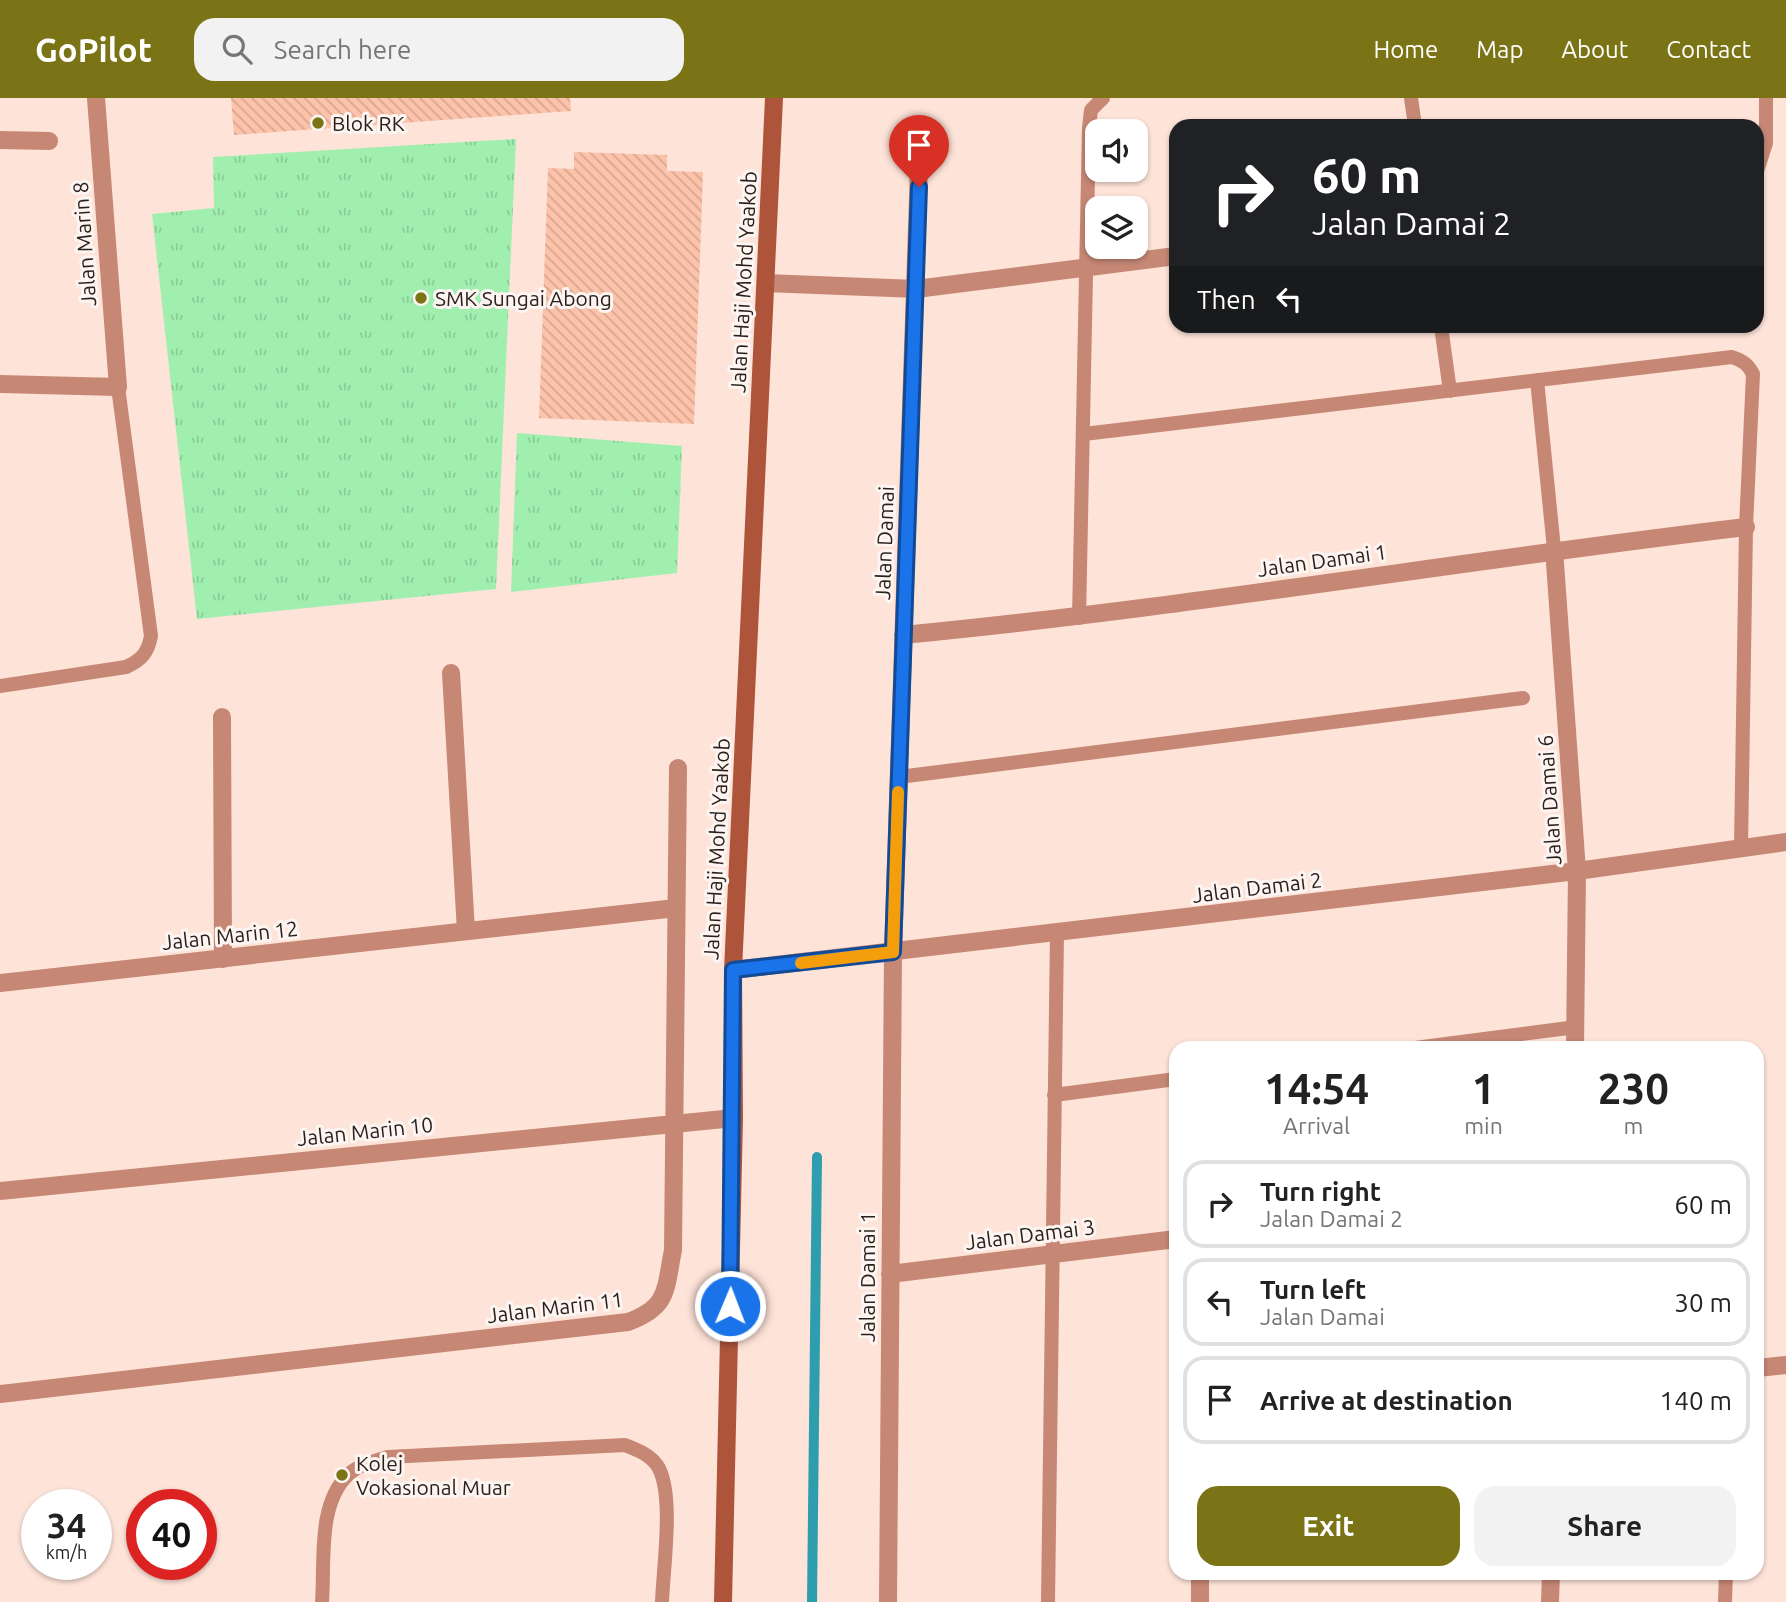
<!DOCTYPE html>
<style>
:root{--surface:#fff;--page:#f2f2f2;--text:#222;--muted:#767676;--line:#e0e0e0;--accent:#7b7416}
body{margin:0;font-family:Ubuntu,sans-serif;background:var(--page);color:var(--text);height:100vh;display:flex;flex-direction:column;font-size:26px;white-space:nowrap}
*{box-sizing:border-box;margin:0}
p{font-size:23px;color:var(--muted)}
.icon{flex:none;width:38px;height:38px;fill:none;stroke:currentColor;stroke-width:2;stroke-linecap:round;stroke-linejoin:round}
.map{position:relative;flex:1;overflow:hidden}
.sheet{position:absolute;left:1169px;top:943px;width:595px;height:539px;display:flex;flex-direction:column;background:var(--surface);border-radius:21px;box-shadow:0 2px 5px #0004}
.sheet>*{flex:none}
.banner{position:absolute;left:1169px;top:21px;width:595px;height:214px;border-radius:21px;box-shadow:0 2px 5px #0004;background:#202124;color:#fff;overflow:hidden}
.controls{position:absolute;left:1085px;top:21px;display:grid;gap:14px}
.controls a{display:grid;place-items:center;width:63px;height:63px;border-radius:14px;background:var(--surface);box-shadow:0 2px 5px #0004;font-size:35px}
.speed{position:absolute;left:21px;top:1391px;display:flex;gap:14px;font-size:35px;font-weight:700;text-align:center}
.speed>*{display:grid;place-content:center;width:91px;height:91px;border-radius:50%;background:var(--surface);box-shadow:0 2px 5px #0004;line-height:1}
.speed small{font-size:18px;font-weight:400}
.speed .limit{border:10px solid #d22;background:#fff;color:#111}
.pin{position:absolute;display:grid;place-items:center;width:60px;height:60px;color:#fff;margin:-72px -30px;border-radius:50% 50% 50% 0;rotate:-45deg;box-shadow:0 0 7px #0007}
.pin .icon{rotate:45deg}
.me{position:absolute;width:77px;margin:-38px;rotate:1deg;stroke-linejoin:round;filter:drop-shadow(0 0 5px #0008)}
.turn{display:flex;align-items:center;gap:24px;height:147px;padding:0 28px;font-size:32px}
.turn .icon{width:91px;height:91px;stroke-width:2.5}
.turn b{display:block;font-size:49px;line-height:60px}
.then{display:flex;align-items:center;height:66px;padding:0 28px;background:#0003;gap:14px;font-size:26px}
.eta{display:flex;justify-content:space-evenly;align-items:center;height:119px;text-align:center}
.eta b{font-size:42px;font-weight:700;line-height:49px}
.button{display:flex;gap:14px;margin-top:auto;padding:14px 28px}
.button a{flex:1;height:80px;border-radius:21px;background:var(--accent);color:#fff;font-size:28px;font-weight:700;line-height:80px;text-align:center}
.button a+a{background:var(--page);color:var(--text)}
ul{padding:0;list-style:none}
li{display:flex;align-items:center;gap:21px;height:88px;margin:0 14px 10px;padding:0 14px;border:4px solid var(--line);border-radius:21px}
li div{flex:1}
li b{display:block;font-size:26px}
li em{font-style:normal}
header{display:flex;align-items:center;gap:42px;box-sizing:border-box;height:98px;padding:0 35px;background:var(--accent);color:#fff}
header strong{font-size:33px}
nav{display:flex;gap:38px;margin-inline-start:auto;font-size:24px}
.search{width:490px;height:63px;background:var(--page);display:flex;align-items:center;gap:18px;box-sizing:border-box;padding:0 24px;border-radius:21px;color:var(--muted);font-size:26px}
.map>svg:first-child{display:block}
</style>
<header>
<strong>GoPilot</strong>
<div class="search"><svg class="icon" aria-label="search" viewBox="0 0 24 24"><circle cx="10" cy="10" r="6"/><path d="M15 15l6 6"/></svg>Search here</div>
<nav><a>Home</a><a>Map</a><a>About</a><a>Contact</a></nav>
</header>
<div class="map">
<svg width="1786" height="1504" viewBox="0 0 1786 1504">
<defs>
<pattern id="grass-tufts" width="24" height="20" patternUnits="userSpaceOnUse" patternTransform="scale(1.75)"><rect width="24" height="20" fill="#a0efaf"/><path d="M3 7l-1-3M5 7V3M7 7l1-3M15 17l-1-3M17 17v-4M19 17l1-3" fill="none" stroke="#8acc96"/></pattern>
<pattern id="building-back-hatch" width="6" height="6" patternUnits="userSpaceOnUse" patternTransform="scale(1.75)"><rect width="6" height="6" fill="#fcc2aa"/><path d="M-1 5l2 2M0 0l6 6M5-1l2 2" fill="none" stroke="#d8a692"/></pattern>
</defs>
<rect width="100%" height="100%" fill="#fee3d8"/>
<path fill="url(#grass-tufts)" d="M516,41L496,491L197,521L152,116L214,110L213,59Z
M517,335L682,348L677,475L511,494Z"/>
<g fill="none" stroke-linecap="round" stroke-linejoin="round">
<path stroke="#2e9dae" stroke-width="10" d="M812,1504L817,1059"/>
</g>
<path fill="url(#building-back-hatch)" d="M231,0H570L571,13L234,37Z
M574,54L667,57V73L703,74L694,326L539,320L548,70L574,71Z"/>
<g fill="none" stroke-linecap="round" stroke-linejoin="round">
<path stroke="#c68775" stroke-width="14" d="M1411,0L1415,28
M1757,73L1766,45V0
M1441,228L1450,293
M1537,282L1554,451
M1084,336L1732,259C1743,263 1748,266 1753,276L1746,429L1741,750
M1079,520L1089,30L1091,12L1103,0
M0,588L126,569C142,562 148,554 151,538L118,289
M899,679L1523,600
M1415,950L1576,929
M1054,997L1176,981
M322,1504C325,1465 317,1406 348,1377C358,1367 374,1363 388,1359L625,1347C637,1352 649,1356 657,1367C675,1394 663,1471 662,1504
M1048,1504L1057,835
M1725,1504L1726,1475"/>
<path stroke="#c68775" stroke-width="18" d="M0,42L49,43
M766,185L916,191L1176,158
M0,286L118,289L96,0
M1554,451L1577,773L1575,950
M903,537C1185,510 1465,462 1746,429
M451,575L466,833
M222,619L223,861
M733,872L1577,773L1786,744
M0,885L676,810
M0,1093L734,1020
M890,1176L1176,1141
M1757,1270L1786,1267
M0,1296L628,1224C669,1209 665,1192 673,1152L678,670
M888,1504L893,854L920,38
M1200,1504V1475
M1550,1504L1551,1475"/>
<path stroke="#ae543b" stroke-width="18" d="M723,1504L734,1020L733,872L774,0"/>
</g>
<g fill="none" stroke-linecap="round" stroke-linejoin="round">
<defs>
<path id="route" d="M730,1208L733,872L893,854L919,89"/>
</defs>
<use href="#route" stroke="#114b97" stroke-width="18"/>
<use href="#route" stroke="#1a73e8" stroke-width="12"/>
<path stroke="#f59e0b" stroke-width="12" d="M801,865L893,854L898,694"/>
</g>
<g fill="#7b7416" stroke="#fcf5f2" stroke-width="2.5">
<circle cx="318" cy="25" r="7"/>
<circle cx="421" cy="200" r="7"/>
<circle cx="342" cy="1377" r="7"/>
</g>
<g text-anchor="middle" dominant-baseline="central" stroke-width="6" stroke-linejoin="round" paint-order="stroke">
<g font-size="21" fill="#2b1f1a" stroke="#fcf5f2" text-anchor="start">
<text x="332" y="25">Blok RK</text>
<text x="435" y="200">SMK Sungai Abong</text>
<text x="356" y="1365">Kolej<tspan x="356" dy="24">Vokasional Muar</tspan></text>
</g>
<g font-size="21" fill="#2b1f1a" stroke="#fcf5f2">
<text transform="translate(84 146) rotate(-94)">Jalan Marin 8</text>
<text transform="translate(743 184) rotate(-87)">Jalan Haji Mohd Yaakob</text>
<text transform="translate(884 445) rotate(-88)">Jalan Damai</text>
<text transform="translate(1322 462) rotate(-8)">Jalan Damai 1</text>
<text transform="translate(1549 702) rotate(-94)">Jalan Damai 6</text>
<text transform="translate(716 751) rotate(-87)">Jalan Haji Mohd Yaakob</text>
<text transform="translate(1257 789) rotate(-7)">Jalan Damai 2</text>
<text transform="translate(230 837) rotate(-6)">Jalan Marin 12</text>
<text transform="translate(365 1033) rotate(-6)">Jalan Marin 10</text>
<text transform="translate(1030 1136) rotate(-7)">Jalan Damai 3</text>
<text transform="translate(867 1179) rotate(-90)">Jalan Damai 1</text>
<text transform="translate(555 1209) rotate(-7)">Jalan Marin 11</text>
</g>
</g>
</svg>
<div class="controls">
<a><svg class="icon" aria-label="sound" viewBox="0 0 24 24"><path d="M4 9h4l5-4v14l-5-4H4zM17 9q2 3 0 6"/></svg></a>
<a><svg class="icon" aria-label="layers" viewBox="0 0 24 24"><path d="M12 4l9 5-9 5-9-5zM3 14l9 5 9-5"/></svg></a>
</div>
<div class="speed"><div>34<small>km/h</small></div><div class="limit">40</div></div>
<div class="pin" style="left:919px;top:89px;background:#d93025"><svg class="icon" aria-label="arrive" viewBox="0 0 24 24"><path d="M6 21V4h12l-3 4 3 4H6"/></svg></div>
<svg class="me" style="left:730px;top:1208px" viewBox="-20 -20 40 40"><circle r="17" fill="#1a73e8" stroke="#fff" stroke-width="3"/><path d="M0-11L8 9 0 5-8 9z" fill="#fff"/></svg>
<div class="banner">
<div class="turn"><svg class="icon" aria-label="right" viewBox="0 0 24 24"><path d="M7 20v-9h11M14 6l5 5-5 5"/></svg><div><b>60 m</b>Jalan Damai 2</div></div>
<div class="then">Then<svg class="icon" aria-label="left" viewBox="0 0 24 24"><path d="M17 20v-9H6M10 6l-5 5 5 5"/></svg></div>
</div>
<section class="sheet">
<div class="eta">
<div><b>14:54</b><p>Arrival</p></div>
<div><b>1</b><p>min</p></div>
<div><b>230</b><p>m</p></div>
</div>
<ul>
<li><svg class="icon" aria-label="right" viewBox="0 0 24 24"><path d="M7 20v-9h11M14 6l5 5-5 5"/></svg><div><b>Turn right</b><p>Jalan Damai 2</p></div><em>60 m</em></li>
<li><svg class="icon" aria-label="left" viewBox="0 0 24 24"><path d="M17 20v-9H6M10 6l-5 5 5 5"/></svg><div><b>Turn left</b><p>Jalan Damai</p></div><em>30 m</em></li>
<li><svg class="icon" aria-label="arrive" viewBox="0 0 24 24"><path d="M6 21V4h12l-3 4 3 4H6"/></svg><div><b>Arrive at destination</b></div><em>140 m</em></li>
</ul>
<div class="button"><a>Exit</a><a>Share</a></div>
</section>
</div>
